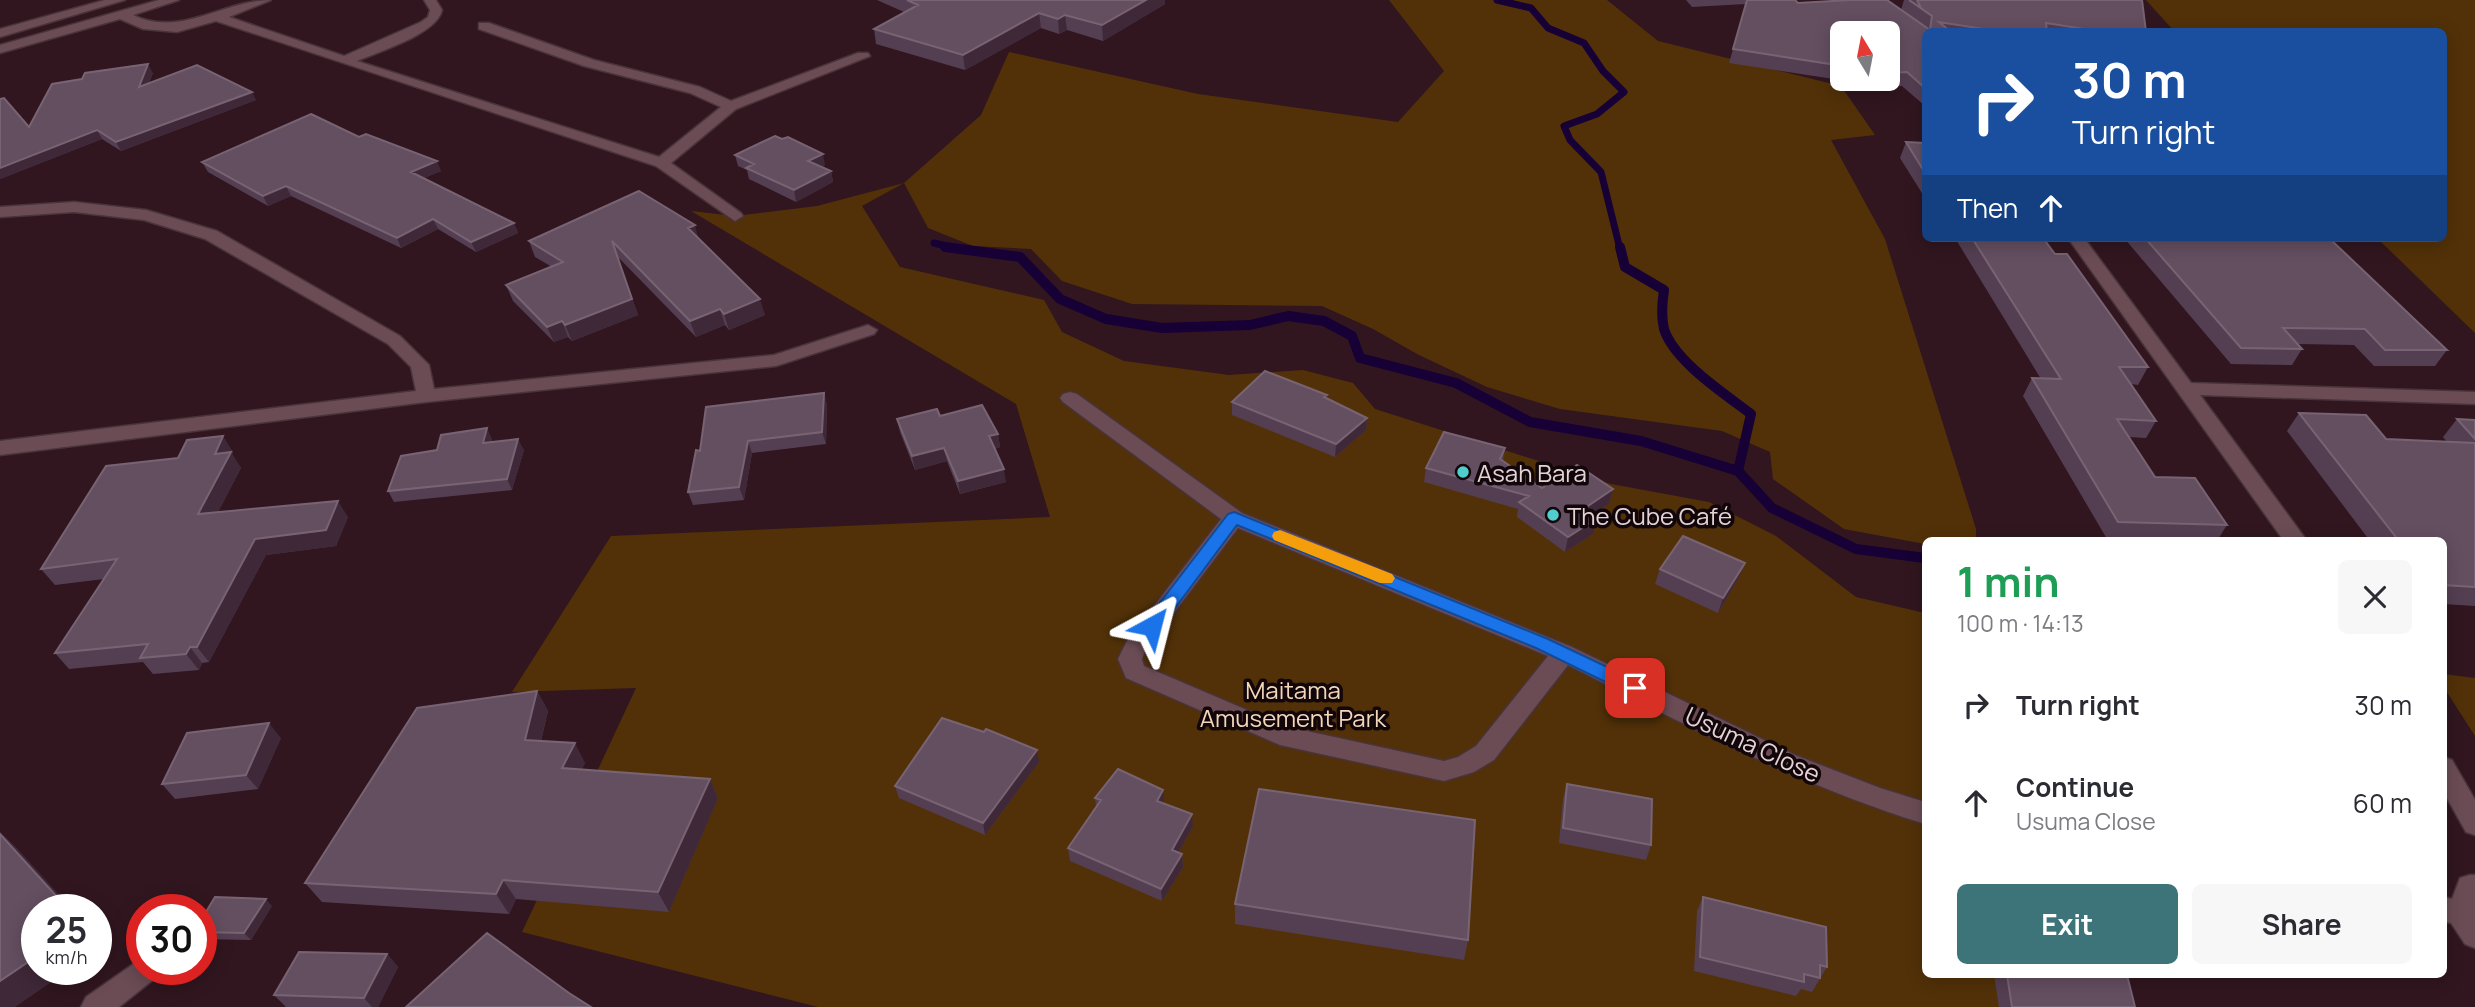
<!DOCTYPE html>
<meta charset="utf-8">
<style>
:root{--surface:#fff;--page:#f7f7f7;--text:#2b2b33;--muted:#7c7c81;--accent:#3d7479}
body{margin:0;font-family:Manrope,sans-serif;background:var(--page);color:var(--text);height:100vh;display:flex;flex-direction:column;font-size:26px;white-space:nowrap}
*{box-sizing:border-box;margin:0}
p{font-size:23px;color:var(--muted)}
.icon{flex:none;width:38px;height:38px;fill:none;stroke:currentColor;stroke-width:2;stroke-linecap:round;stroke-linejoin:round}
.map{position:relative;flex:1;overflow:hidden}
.sheet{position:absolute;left:1922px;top:537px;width:525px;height:441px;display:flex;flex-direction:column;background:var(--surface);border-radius:10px;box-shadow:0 4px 18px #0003}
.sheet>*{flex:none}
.hud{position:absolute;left:1922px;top:28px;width:525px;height:214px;border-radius:10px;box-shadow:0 4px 18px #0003;background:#1a4fa0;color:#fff;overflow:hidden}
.needle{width:46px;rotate:350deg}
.controls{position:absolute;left:1830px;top:21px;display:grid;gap:14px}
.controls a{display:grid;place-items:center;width:70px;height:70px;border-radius:10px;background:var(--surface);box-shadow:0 4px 18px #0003;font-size:35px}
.speed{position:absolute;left:21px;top:894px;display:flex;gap:14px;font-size:35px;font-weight:700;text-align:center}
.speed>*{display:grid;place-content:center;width:91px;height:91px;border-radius:50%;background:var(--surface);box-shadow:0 4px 18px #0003;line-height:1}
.speed small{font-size:18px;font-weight:400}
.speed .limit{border:10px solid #d22;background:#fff;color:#111}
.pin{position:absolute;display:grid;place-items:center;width:60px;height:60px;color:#fff;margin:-30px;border-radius:14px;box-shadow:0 4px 10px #0006}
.me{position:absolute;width:77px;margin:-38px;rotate:38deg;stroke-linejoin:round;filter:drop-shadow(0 0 5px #0008)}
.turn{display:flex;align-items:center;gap:24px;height:147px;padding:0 35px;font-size:32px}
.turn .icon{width:91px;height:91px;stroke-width:2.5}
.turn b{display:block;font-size:49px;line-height:60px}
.then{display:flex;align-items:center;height:66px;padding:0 35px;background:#0003;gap:14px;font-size:26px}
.round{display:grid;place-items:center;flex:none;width:74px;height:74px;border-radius:10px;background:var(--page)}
.summary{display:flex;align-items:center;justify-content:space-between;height:119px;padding:0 35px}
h1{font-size:42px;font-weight:700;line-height:52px;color:#1e9e55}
.cta{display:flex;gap:14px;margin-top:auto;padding:14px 35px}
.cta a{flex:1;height:80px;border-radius:10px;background:var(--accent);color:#fff;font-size:28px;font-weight:700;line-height:80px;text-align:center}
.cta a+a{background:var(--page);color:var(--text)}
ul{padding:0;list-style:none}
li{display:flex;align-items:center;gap:21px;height:98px;padding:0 35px}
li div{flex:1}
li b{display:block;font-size:26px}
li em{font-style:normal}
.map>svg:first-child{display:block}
</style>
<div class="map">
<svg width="2475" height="1007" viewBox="0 0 2475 1007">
<rect width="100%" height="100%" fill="#31161f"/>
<path fill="#523108" d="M1389,0H1607L1658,41L1841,86L1875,135L1831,140L1885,239L1976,529V541H1925V544L1844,529L1773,479L1770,452L1722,431L1560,409L1487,387L1419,355L1373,329L1322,306L1132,304L1062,281L1031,249L973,246L928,228L904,183L862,206L900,267L1044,300L1062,332L1124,361L1229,375L1303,370L1353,383L1375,409L1611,484L1709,502L1776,536L1856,597L1925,613V975H2011L2000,1007H818L522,932L636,688L512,692L611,536L1050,517L1016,404L691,211L735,216L817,206L904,183L981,115L1009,52L1198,94L1398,122L1444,71Z
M2146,0H2475V333L2377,238H2443V32L2174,31Z
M2443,674L2475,678V736L2443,686Z"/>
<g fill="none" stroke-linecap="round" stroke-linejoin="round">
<path stroke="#160035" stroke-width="7" d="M1497,0L1531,8L1548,28L1584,43L1603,71L1624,92L1597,114L1564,126L1570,140L1601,172L1620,249
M934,243L959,249"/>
<path stroke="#160035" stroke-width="10" d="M945,247L1020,257L1060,299L1106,319L1162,328L1250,325L1288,316L1324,321L1352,336L1360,358L1456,383L1530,422L1641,441L1738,471L1772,508L1856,549L1925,558
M1620,247L1625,267L1664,290C1662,303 1661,316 1664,329C1674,361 1725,394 1751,414L1738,471"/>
<defs>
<path id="minor" d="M105,0H125L0,37V29Z
M159,0H179L133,15C181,38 223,0 271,0L229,17L344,56L421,22L428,17L430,10L424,0H436L442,10C437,34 380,51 357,61L659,157L721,107L690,93L584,66L479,29V23H489L594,60L700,87L731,101L858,53H868L870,56L736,109L671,163L741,213L743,216L735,221L656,166L216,21L177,32L143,29L120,19L0,53V45Z
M74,202L146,210L217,231L400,336L429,365L434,389L774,355L868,325L877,330L874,334L776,366L426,402L0,455V441L416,391L411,367L388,344L205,239L144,220L74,212L0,217V207Z
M2068,238H2084L2191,383L2475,392V404L2200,395L2307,541H2284Z
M1070,392L1077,394L1242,513L1572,647L1795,755L1880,788L1925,802V824C1799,785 1685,725 1568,665L1494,760L1474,772L1444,781L1280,745L1126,678L1118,659L1127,641L1221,519L1063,402L1060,398L1063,394ZM1238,528L1548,656L1476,746L1458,757L1444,761L1284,726L1144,666L1142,659L1145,651Z
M2443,757L2452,760L2475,800V835L2466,832L2443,791Z
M2470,875H2475V948L2465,944L2451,923L2443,921V897L2452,899L2460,878Z
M142,958V970H158L154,979L119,1007H81L86,997Z"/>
</defs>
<use href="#minor" stroke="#48343a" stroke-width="3"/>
<use href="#minor" fill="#6b4c55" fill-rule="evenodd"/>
</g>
<path fill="#543f52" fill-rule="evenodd" d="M877,0H1165V4L1103,41L1067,30L1059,34L1041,28L965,70L876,44L874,29L904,12Z
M1686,0H1795L1798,3L1901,10L1904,0H2142L2146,32H1925V106L1902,86L1886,87L1729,63L1746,4L1692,7ZM1843,33H1888V79H1843Z
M153,73L149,83L256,100L121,151L102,139L0,179L29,127Z
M359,137L441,171L424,178L514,223L518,233L476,252L438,229L401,248L291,196L268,206L208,172L202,162Z
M1906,142L1925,143V198L1900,158Z
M735,155L825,165L822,167L831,171L833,182L796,202L749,179L747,170L738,166Z
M1955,238H2043L2055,254L2148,367L2138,385L2131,384L2156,421L2146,438L2129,437L2155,477L2227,525L2217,541L2107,539L2023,396L2032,378L2041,379Z
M2124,238H2329L2447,350L2435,366H2374L2354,345L2298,344L2302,349L2292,365L2231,364Z
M699,240L765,315L729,330L725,325L696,337L617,256L638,315L572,341L568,337L554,342L513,301L506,285L552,267L535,257L529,241Z
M824,393L827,406L826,444L752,453L744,500L693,505L688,492L700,451Z
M1326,398L1367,418L1366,430L1335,457L1232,415V402Z
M2299,413L2386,439L2447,442L2443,437L2457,419L2475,420V606L2443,604V541H2370L2287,431Z
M940,416L998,434L1000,447L994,449L1006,482L960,494L947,461L915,470L900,432L897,419Z
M492,439L491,442L524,450L512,490L394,502L388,491L437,450Z
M1505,448L1503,461L1542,488L1613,489L1609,504L1592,516L1593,534L1565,552L1517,517L1518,509L1424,482L1426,468Z
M233,452L232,454L241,468L218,512L348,517L336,546L266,555L209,662L202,663L199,670L153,674L143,662L69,669L55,653L104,579L55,585L41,569Z
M1745,563L1739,577L1718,613L1655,584L1660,569Z
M537,691L548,711L541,741L585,763L582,769L710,779L718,798L669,912L516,899L509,914L322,902L305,883Z
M984,732L1039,762L985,835L899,798L895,786Z
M281,738L258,789L175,799L162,784Z
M1567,784L1651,845L1646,860L1559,843L1563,798Z
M1095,798L1164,803L1193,826L1178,853L1182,854L1183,867L1162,901L1070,861L1068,848L1096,807Z
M1703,897L1827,967L1812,992L1801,989L1796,996L1694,971L1697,911Z
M1235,904L1468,940L1464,960L1235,924Z
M272,906L251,940L201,939V920Z
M387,954L398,967L378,1007H286L274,995Z
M1994,975H2127L2135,1007H1999Z"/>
<path fill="#3f2838" d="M1146,0H1165V4L1103,41L1102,25Z
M1039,13L1041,28L965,70L963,55Z
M1065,15L1067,30L1059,34L1058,19Z
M148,64L153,73L144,95L139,87Z
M252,92L256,100L121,151L116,142Z
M97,130L102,139L0,179V168Z
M823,154L825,165L811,172L808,161Z
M437,161L441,171L415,182L411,172Z
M831,171L833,182L796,202L794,190Z
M286,186L291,196L268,206L263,196Z
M433,219L438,229L401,248L397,238Z
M514,223L518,233L476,252L471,242Z
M695,225L699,241L688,228Z
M612,241L638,315L572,341L565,325Z
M760,299L765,315L729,330L724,314Z
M720,309L725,325L696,337L690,321Z
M562,321L568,337L554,342L547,327Z
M824,393L827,406L826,444L822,432Z
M1367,418L1366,430L1335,457L1336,444Z
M487,428L492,439L489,454L483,443Z
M998,434L1000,447L991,450L989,436Z
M223,436L233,452L232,454L241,468L209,530L198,514L215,454Z
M518,439L524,450L512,490L507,479Z
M748,441L752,453L744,500L739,487Z
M944,448L947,461L915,470L912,456Z
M1004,469L1006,482L960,494L958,481Z
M1613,489L1609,504L1579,524L1582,510Z
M338,501L348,517L336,546L266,555L209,662L197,647L255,539Z
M1596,519L1593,534L1565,552L1568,537Z
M1745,563L1739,577L1718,613L1723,598Z
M190,647L202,663L199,670L186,654Z
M537,691L548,711L536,760L525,740Z
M269,723L281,738L258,789L246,775Z
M575,743L585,763L573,788L562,768Z
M1037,750L1039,762L985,835L983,823Z
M710,779L718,798L669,912L658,892Z
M1163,790L1164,803L1158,813L1157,801Z
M1192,814L1193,826L1173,862L1172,850Z
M0,832L15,846L73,910H69L0,834Z
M1182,854L1183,867L1162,901L1161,889Z
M503,880L516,899L509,914L496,894Z
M266,899L272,906L251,940L244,933Z
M96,936L104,944L96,950Z
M387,954L398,967L378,1007H372L364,998Z
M37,956V970H69L15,1007H0V981Z"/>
<path fill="#644f60" stroke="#786373" stroke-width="2" d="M907,0H1146L1102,25L1065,15L1058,19L1039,13L963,55L874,29L918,5Z
M1747,0H1795L1798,3L1850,0H1887L1930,30L1932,16L1909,0L1921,8L1917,0H2142L2146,32H2103L2046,23L2047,32H2003L1939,22L1951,32H1925V88L1907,72L1888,73V33H1843V66L1733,49Z
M148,64L139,87L197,65L252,92L116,142L97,130L0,168V99L4,98L29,127L52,84L82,79L85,73Z
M311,114L359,137L366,134L437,161L411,172L514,223L471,242L433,219L397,238L286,186L263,196L202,162Z
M775,136L782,139L788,137L823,154L808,161L831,171L794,190L746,168L754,164L735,155Z
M1906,142L1925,143V173Z
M639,191L695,225L688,228L760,299L724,314L720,309L690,321L612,241L632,299L565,325L562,321L547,327L506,285L563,262L529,241Z
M1972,238H2043L2055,254H2067L2148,367H2119L2156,421L2117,419L2155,477L2195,478L2227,525L2118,522L2032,378L2061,379Z
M2145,238H2329L2447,350H2385L2365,329L2283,328L2302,349L2241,348Z
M1265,371L1327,395L1324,397L1367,418L1336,444L1232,402Z
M824,393L822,432L748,441L739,487L688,492L696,450L700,451L706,407Z
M982,405L998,434L989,436L1004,469L958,481L944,448L912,456L897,419L937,409L940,416Z
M2299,413L2366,415L2386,439L2475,443V587L2443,585V541H2399Z
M2457,419L2475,420V439Z
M487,428L483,443L518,439L507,479L388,491L401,456L437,450L441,435Z
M1444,432L1505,448L1500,459L1542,488L1577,465L1613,489L1582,510L1596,519L1568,537L1519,502L1529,496L1426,468Z
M223,436L215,454L231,452L198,514L338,501L326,530L255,539L197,647H190L186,654L140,658L148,644L55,653L117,559L41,569L106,466L178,458L187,440Z
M1683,536L1745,563L1723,598L1660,569Z
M537,691L525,740L575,743L562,768L710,779L658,892L503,880L496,894L305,883L417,708Z
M942,718L984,732L986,729L1037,750L983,823L895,786Z
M269,723L246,775L162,784L187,733Z
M1118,769L1163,790L1157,801L1192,814L1172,850L1182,854L1161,889L1068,848L1101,800L1095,798Z
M1567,784L1652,799L1651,845L1563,828Z
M1259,789L1475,820L1468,940L1235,904Z
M0,834L69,910H37V956L0,981Z
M215,897L266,899L244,933L201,932V920Z
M1703,897L1826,927L1827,967L1820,965V978L1804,974V982L1700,957Z
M487,933L569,993L591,1007H406Z
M299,952L387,954L364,998L274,995Z
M2007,975H2127L2135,1007H2012Z"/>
<path fill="#1a73e8" stroke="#114b97" stroke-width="2" d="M1234,512L1548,639L1641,683L1644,688L1641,693H1628L1536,648L1237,525L1158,631H1145L1143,626L1145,622L1228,514Z"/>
<path fill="#f59e0b" d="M1280,530L1392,574L1395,578L1392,583H1380L1274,540L1272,536L1274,532Z"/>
<g fill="#52cdce" stroke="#110609" stroke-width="2.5">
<circle cx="1463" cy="472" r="7"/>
<circle cx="1553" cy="515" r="7"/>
</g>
<g text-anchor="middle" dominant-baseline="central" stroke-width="7" stroke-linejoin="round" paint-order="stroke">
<g font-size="24" fill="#e5d2d7" stroke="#110609" text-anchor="start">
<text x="1477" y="472">Asah Bara</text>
<text x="1567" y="515">The Cube Café</text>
</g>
<g font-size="24" fill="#f4d6b9" stroke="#110609">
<text x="1293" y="689">Maitama<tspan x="1293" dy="28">Amusement Park</tspan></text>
</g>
<g font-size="24" fill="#e5d2d7" stroke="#110609">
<text transform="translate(1753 744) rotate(25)">Usuma Close</text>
</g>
</g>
</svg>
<div class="controls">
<a><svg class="needle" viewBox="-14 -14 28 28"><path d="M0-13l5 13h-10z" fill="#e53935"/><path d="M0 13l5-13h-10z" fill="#7c7c81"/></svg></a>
</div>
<div class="speed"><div>25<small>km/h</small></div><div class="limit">30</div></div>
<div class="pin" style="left:1635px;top:688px;background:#d93025"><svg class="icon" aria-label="arrive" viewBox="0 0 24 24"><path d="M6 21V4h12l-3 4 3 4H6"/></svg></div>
<svg class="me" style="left:1152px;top:626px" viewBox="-20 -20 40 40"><path d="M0-17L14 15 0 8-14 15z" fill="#1a73e8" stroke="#fff" stroke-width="4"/></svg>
<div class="hud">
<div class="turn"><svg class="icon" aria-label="right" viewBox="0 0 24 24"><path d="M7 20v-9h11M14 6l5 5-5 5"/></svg><div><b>30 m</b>Turn right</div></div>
<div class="then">Then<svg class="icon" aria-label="ahead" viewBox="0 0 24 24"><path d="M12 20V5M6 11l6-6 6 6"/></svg></div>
</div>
<section class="sheet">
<div class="summary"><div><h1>1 min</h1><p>100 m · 14:13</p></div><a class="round"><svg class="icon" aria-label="close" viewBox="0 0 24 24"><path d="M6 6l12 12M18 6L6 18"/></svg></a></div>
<ul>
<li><svg class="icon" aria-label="right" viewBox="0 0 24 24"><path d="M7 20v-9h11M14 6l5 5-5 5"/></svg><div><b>Turn right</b></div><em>30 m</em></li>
<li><svg class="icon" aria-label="ahead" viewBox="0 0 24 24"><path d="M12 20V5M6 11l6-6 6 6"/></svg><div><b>Continue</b><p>Usuma Close</p></div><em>60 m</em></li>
</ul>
<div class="cta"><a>Exit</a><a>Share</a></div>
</section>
</div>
